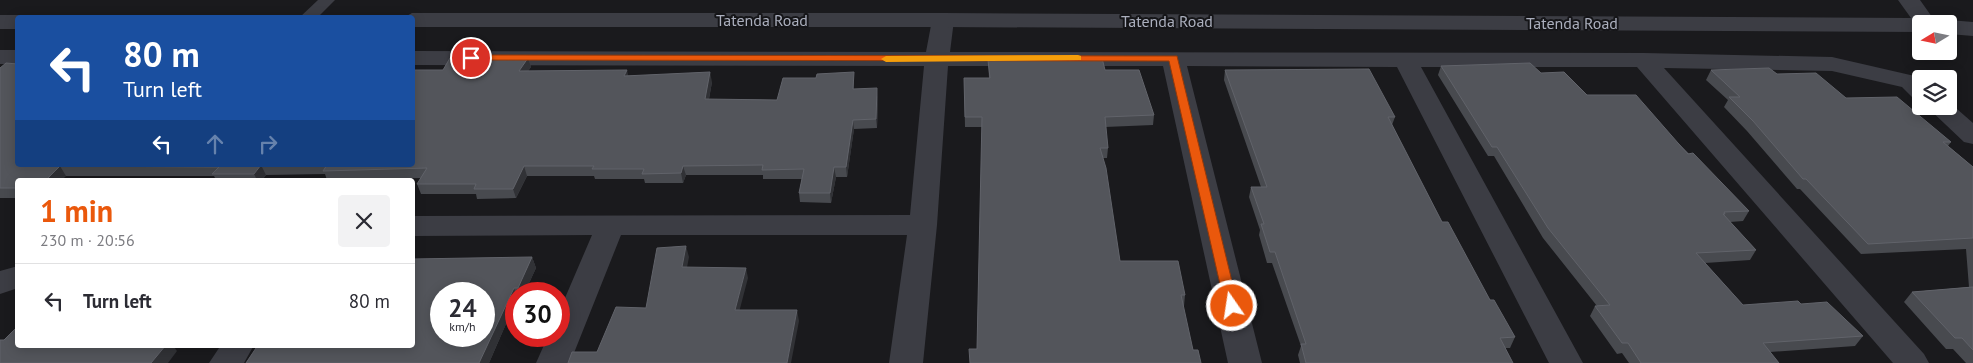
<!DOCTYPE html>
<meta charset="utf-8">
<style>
:root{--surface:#fff;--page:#f2f2f3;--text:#2b2b33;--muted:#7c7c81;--line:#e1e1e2;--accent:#ea580c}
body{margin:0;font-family:"PT Sans",sans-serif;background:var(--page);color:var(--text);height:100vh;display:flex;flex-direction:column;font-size:19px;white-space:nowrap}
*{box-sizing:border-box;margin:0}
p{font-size:16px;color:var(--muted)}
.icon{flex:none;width:28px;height:28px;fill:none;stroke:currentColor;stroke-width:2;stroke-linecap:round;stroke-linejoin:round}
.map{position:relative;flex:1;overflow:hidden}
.sheet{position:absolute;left:15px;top:178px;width:400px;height:170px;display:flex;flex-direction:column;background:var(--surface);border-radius:5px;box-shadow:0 2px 12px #0003}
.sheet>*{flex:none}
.hud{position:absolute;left:15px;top:15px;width:400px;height:152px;border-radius:5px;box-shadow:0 2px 12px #0003;background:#1a4fa0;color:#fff;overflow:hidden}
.needle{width:32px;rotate:260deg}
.buttons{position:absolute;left:1912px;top:15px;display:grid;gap:10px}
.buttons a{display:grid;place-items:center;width:45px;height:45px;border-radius:5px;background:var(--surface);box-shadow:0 2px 12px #0003;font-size:25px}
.speed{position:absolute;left:430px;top:282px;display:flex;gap:10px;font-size:25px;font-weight:700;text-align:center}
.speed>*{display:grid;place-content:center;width:65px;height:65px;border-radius:50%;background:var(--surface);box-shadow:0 2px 12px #0003;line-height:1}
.speed small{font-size:12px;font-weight:400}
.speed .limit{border:8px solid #d22;background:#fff;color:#111}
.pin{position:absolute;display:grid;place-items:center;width:42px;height:42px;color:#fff;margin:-21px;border:2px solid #fff;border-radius:50%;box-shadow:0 1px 5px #0007}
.me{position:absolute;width:55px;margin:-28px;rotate:347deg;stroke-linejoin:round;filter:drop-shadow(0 0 4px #0008)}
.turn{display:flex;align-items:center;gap:18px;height:105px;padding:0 25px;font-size:22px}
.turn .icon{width:65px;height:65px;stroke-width:2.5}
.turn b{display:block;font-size:35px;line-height:42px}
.lanes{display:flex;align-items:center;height:48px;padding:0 25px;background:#0003;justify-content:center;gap:25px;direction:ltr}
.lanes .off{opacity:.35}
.round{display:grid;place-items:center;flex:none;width:52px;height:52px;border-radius:5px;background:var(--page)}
.overview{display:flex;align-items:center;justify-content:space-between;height:85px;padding:0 25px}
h1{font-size:30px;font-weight:700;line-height:38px;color:var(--accent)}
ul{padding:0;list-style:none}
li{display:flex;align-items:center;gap:15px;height:75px;padding:0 25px;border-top:1px solid var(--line)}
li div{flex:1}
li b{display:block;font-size:19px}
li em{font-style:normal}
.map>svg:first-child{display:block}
</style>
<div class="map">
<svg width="1973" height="363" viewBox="0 0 1973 363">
<rect width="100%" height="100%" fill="#1a1a1d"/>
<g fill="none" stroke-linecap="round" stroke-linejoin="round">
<path fill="#3c3d44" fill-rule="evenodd" d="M318,0H335L317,18H299Z"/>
<path fill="#3c3d44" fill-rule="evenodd" d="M943,13L951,15L954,20L950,52L1644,53L1832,57L1919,77L1921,79V99L1912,97L1902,87L1832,71L1664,68L1924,354L1929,363H1893L1637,67H1421L1583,363H1549L1397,67L1187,66L1262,363H1228L1163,66H948L937,225L923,363H889L907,235H621L570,363H536L548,336H559V312L592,235L412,236V216L910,215L924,66L412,65V51L926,52L932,20L935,15Z
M0,50H18V64H0Z
M1949,102L1973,123V144L1964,142L1926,106H1949Z
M18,266V288L0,294V271Z
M221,345H254L244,363H209Z"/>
<path fill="#3c3d44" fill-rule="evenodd" d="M1898,0H1920L1937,24H1921V32L943,27H412V18H403L412,13H943L1911,18Z
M0,15H18L26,18H18V29H0Z
M1949,20L1973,22V36L1949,34V24H1940Z"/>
</g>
<path fill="#484a4f" d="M528,58L531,67L528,71L712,82L709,99L777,100L854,82V89L878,97L877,128L854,129L847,177H836L831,203L800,202L799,193L802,179H763V175H686L683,183H645L644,179H595L594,176H527L516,198L477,199L476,194H421L417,184L421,178L327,180L325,174L266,175L262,180H216L214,176H66L18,180V198H0V68L18,165H412L443,70Z
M988,60L1105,70L1154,115L1153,125L1105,127L1108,148L1107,158H1103L1120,261L1185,295L1184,306L977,349L982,127H965L964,78H989Z
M1441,66L1541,73L1587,95L1678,143L1749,211L1743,221L1730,222L1756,250L1750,260L1705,263L1743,305L1801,304L1863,336L1855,346L1770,352L1779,363H1629L1622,353L1617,354L1590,316L1595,306H1597L1543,238L1494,156H1488L1438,75Z
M1225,70L1395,117L1392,125L1442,222L1490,300L1515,337L1510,348H1505L1513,363H1300L1298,355L1301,346L1272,263H1267L1259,235L1260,230L1249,197L1251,187H1261L1224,80Z
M1711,70L1777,74L1846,98L1951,142L1948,146L1973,167V363H1966L1953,349H1946L1904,302L1912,292L1969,287L1966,249L1861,254L1800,189H1797L1747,131L1724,107L1728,100L1706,80Z
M532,257L536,268L524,294H516V301L489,363H246Z"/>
<path fill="#313236" d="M528,58L531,67L522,80L519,71Z
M627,70L629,79L624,76Z
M710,72L712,82L707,109L705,99Z
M854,72V98L853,89Z
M877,88L878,97L877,128L876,119Z
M853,120L854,129L847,177L846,167Z
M261,165L266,175L262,180H257L254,174Z
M60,166L66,176L62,180H46Z
M524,166L527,176L516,198L513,189Z
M683,166L686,175L683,183L681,173Z
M834,167L836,177L831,203L830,193Z
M686,246L689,257L685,278L682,267Z
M532,257L536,268L524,294H520L518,288Z
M746,268L748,278L737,320L735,310Z
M514,288L516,295V301L489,363H479Z
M797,310L799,321L791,363H787Z
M166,345H176L174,347L177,351L168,363H151Z"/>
<path fill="#53555b" stroke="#61636a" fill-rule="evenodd" d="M450,58H528L519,71L627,70L624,76L710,72L705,99L777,100L783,78H816L817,74L854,72L853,89L877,88L876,119L853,120L846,167H834L830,193H799L804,169L762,170L763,165L683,166L681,173L642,174L644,169H592L594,166H524L513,189H474L476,184H417L427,168L323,171L327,165H412V70H443Z
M1102,58L1105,70H1139L1154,115L1105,117L1108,148H1100L1106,168L1120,261H1178L1185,295H1181L1193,350H1198L1201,363H970L969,349H977L982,117H965L964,78H990L988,60Z
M6,63L18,64V165H261L254,174H212L219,167L60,166L46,180H18V188H0V68Z
M1530,63L1541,73L1564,72L1587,95H1636L1678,143L1688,154L1693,153L1749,211L1724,212L1725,214H1723L1756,250L1696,253L1743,305L1798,301L1801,304L1827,302L1863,336L1763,343L1779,363H1641L1628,343H1622L1595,306L1610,305L1548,228L1497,147H1492L1441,66Z
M1769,68L1777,74L1816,73L1846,98L1897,97L1951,142H1943L1973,167V238L1868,244L1806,179H1803L1753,121L1729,97H1740L1711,70Z
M1369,69L1395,117H1388L1442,222H1448L1490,300H1494L1515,337L1500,338L1513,363H1306L1301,344H1306L1275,252H1270L1261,224H1264L1251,187H1267L1225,70Z
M686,246L682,267L746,268L735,310H797L787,363H568L572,352H597L616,307L646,308L657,248Z
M532,257L518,288H514L479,363H246L258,345H412V259ZM441,294H484V336H441Z
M1973,287V350L1962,338H1955L1912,292Z
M18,326V345H166L151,363H0V340H4Z"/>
<path fill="#ea580c" stroke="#983908" d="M471,55L1177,56L1238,306L1236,309H1227L1225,306L1169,61L467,60V56Z"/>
<path fill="#f59e0b" d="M1078,55L1081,56V60L886,62L881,59L886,56Z"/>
<g text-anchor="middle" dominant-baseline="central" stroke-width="4" stroke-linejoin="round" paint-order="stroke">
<g font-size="16" fill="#abafbd" stroke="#151518">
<text x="762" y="20">Tatenda Road</text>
<text x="1167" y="21">Tatenda Road</text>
<text x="1572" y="23">Tatenda Road</text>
</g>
</g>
</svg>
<div class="buttons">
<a><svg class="needle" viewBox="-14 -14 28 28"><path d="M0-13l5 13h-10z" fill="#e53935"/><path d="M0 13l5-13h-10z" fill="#7c7c81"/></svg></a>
<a><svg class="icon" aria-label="layers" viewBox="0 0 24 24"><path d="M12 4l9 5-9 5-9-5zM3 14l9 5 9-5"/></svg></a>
</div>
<div class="speed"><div>24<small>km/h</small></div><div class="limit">30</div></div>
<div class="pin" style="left:471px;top:58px;background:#d93025"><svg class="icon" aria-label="arrive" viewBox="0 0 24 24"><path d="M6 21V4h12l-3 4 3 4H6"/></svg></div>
<svg class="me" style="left:1232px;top:306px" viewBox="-20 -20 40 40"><circle r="17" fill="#ea580c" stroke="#fff" stroke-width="3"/><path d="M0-11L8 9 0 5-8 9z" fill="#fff"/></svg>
<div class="hud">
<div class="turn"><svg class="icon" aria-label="left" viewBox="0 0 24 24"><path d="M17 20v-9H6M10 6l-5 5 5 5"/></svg><div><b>80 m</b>Turn left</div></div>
<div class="lanes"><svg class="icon" aria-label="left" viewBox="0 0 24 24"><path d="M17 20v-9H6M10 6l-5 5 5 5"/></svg><svg class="icon off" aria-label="ahead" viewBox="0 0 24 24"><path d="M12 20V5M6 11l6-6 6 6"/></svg><svg class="icon off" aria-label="right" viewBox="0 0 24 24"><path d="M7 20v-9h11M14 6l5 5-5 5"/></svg></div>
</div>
<section class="sheet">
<div class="overview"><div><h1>1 min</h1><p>230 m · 20:56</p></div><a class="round"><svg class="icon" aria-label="close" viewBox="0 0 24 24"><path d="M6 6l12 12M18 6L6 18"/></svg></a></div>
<ul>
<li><svg class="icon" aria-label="left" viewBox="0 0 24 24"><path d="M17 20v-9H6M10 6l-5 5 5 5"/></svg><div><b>Turn left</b></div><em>80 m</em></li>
</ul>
</section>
</div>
